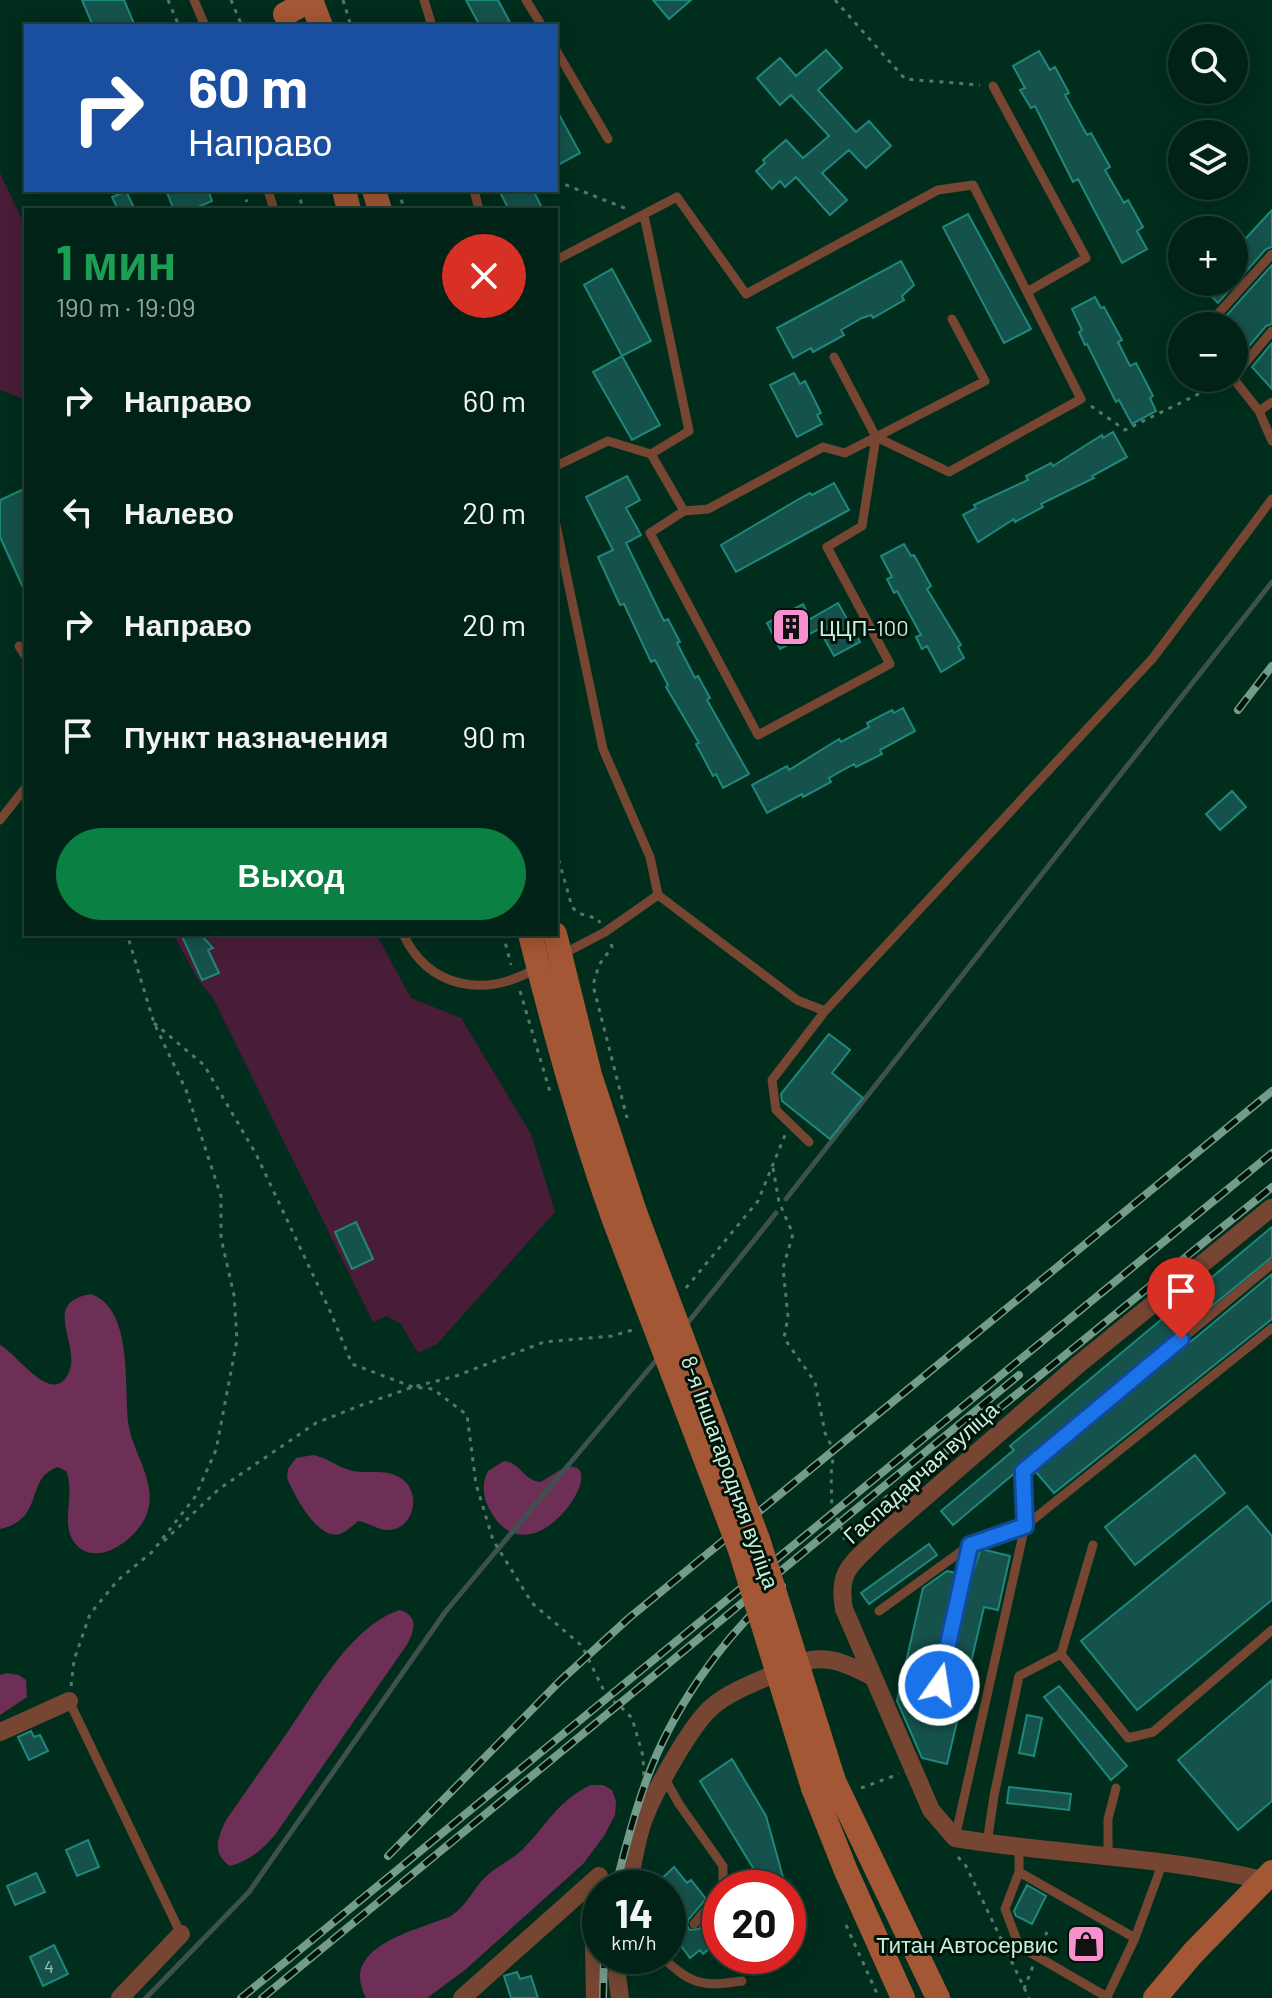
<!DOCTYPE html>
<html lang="ru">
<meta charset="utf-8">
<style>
:root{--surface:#012216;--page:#0b2a1f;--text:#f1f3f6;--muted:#96a4a1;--line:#233f35;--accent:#0b8043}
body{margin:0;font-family:Barlow,sans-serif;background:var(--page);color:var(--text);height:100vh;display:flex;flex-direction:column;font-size:30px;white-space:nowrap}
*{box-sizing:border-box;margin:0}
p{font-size:26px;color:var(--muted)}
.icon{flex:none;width:44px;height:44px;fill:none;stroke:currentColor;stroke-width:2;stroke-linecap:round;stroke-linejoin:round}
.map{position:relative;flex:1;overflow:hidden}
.drawer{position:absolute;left:24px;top:208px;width:534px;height:728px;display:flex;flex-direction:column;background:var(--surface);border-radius:0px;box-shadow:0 4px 20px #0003,0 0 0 2px var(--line)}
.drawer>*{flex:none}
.top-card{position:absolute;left:24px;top:24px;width:534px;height:168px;border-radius:0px;box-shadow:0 4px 20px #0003,0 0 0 2px var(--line);background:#1a4fa0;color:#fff;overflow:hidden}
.buttons{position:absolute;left:1168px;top:24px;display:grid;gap:16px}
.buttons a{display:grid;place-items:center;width:80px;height:80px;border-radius:50%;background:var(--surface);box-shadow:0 4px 20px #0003,0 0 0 2px var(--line);font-size:40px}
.speed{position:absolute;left:582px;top:1870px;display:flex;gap:16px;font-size:40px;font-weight:700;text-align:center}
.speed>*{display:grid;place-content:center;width:104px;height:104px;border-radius:50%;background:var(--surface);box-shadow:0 4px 20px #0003,0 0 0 2px var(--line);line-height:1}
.speed small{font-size:20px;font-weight:400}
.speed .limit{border:12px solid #d22;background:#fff;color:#111}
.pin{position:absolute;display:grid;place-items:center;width:68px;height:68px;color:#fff;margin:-82px -34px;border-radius:50% 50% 50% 0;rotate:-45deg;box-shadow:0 0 8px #0007}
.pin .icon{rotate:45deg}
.me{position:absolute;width:88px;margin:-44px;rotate:13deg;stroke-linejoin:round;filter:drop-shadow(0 0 6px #0008)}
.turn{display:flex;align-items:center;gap:28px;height:168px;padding:0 32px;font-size:36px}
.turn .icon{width:104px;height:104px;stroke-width:2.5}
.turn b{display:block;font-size:56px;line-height:68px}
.round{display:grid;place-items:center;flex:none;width:84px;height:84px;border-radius:42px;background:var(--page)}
.headline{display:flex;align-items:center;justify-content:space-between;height:136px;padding:0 32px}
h1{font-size:48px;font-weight:700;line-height:60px;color:#1e9e55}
.cta{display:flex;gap:16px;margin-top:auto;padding:16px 32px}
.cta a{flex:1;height:92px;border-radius:48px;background:var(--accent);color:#fff;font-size:32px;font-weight:700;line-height:92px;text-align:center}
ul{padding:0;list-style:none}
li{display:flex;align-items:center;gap:24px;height:112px;padding:0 32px}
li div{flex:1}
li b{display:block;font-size:30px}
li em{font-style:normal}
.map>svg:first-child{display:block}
</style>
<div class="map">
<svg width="1272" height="1998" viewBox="0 0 1272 1998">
<rect width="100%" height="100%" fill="#012d1d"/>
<path fill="#491d38" d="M0,173L26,228V400L0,390Z
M173,934H376L411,998L461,1018L531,1134L555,1212L437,1344L418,1353L401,1324L387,1316L373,1322L213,998L199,981Z"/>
<path fill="#6e2f57" d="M91,1294C135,1310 123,1390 129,1427C134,1454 156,1482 148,1510C142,1536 96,1572 74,1542C60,1522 76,1493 66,1471L58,1467C24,1478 46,1519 0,1529V1345C17,1353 53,1409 69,1372C81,1344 40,1302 91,1294Z
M313,1455C328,1458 339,1468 353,1471C370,1474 388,1468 402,1479C422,1493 414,1530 388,1530C377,1530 368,1522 358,1521C353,1525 347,1531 342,1533C319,1544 294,1494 287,1478L288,1469L296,1458Z
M504,1461C521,1463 523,1480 540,1482C550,1478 563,1465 574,1467C605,1472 531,1581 491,1512C483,1499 481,1484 488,1471Z
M400,1610C418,1616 415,1629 408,1643L275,1835C262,1850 249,1861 230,1866C211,1853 218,1837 226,1820C247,1790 268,1760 289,1730C317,1690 352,1625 400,1610Z
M7,1673L19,1675L26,1680L27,1697L0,1715V1675Z
M591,1785H603L612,1790L616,1801L615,1815L604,1836L583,1864L465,1970L427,1998H366C338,1946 416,1931 451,1916C464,1907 470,1896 479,1884C491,1868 510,1862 523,1849C548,1824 557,1801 591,1785Z"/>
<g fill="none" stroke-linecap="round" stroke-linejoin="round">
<path stroke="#3e514f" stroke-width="5" d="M786,1199L1272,582
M686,1325L776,1213
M146,1998L249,1892L446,1611L659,1357"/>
</g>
<path fill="#15524b" stroke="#1f887c" stroke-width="2" d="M82,0H124L135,26H93Z
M466,0H498L512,26H480Z
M653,0H691L669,19Z
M826,50L842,68L818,90L856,132L869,121L891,146L866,168L849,150L822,173L847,200L830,215L796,177L785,187L780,181L772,189L756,171L765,163L763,160L786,140L803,158L829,136L791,95L780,105L757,78L780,58L796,76Z
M1039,51L1050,70L1055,67L1069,93L1065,95L1087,135L1091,133L1110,167L1105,170L1124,203L1128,200L1143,227L1137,231L1147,249L1122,263L1078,179L1073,182L1035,106L1031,108L1020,90L1025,88L1013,66Z
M556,109L580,153L556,166Z
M166,190H208L212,201L191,210H174Z
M499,190H533L543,210H509Z
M126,191L135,210H118L112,197Z
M1272,210V247L1266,249L1218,303L1198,282H1234V251Z
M968,214L1031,329L1004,343L943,227Z
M901,261L914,285L902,296L904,300L873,318L871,315L862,318L841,330L844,335L813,352L811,348L793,358L777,328Z
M1272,265V324L1266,326L1234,364V326H1217Z
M612,269L651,341L622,356L584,285Z
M1095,297L1101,308L1104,307L1122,340L1118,342L1130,366L1136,363L1153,396L1150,398L1156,411L1132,424L1119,400L1116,402L1087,344L1085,345L1079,332L1082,330L1072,309Z
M1272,343V389L1252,367Z
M622,356L660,425L632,440L593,372Z
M794,373L800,384L805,381L821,413L817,415L822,424L797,437L770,385Z
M1113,432L1127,457L1092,476L1094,478L1041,504L1043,507L1015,522L1014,519L978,542L963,515L976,508L974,505L1028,480L1026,476L1051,463L1053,466L1102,435L1103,438Z
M627,476L640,500L626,508L641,535L626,543L664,621L668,619L680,642L677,643L695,678L698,676L710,698L707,700L749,774L723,788L716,774L713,776L696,744L699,743L666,687L668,685L655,660L651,662L624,604L620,605L598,557L613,550L586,497Z
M834,483L849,510L736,572L721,545L799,499L810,493L812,495Z
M26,488V594L0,537V500Z
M904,544L911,556L914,555L931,586L927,589L961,645L958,647L964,658L941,672L927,646L922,649L916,637L921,635L897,591L894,593L887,579L892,577L881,556Z
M838,603L860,642L834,656L819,629L780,649L767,623L803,604L810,619Z
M903,708L915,731L880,750L882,754L856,767L854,764L829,778L831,782L803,797L802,794L767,813L752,785L787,766L789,770L839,739L841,742L869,727L867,723L892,710L894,713Z
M1232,791L1246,807L1220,830L1206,814Z
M181,934H200L213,948L208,950L219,973L202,980Z
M829,1034L850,1050L832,1073L863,1098L830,1139L782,1101L781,1094Z
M356,1222L373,1259L352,1269L335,1232Z
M1272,1227V1257L1018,1465L1016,1472L953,1525L941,1511L1014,1450L1010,1446Z
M1272,1274V1319L1054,1493L1035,1471Z
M1195,1455L1225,1493L1135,1565L1105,1527Z
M1247,1506L1272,1536V1600L1137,1710L1081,1641Z
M929,1544L937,1555L869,1604L861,1593Z
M981,1549L1010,1556L998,1610L984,1607L947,1764L922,1758L897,1701L923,1588L947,1571L956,1573L925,1711L930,1720L938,1717L971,1577Z
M1272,1680V1801L1238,1830L1178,1760Z
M1059,1686L1127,1766L1111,1780L1044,1697Z
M1027,1715L1042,1718L1034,1756L1019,1753Z
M31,1731L34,1737L40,1735L48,1751L29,1760L18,1737Z
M732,1759L766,1816L786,1888H738L758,1876L700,1781Z
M1009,1787L1071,1794L1069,1810L1007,1803Z
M88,1840L99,1867L77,1876L66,1850Z
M674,1867L687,1883L691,1880L706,1899L688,1920L687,1926L690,1930L699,1929L720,1905V1939L703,1954L700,1950L690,1958L668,1928V1888H652Z
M36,1873L45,1892L15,1905L7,1886Z
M1027,1885L1046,1896L1032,1924L1016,1916L1014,1911Z
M54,1945L68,1974L43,1986L30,1957Z
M517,1972L520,1979L531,1976L538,1998H511L504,1976Z"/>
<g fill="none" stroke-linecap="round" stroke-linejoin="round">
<path stroke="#507a69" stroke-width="3" stroke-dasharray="4 6" stroke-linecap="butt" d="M168,0L179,26
M231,0L242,26
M343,0L351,26
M835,0L905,79L980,85
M556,181L627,209
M243,190L247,202
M298,190L303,210
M399,190L404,210
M1091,406L1125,430L1221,383
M556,850L572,907L578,913L598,919L600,923
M503,934L511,965
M611,944L612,947L599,965L593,985L627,1118
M520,991L551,1095
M154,1023L204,1065L256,1154L330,1311L352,1364L413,1387L433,1389L467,1415L476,1484L493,1540L532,1603L582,1646L607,1697L619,1705L632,1718L643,1756L644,1779
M773,1168L779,1202L793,1234L783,1268L788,1317L784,1338L815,1382L825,1433L834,1451L831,1474L832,1513L840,1523L846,1544
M686,1288L758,1201L785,1135
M164,1541L219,1489L316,1423L359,1406L413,1387L456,1376L544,1342L612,1336L636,1329
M71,1686L74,1660L90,1614L118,1580L152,1552L195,1497L216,1450L237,1340L234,1295L221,1238V1196L186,1090L154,1023L127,934
M861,1788L899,1774
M958,1857L966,1866L1004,1945
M846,1925L879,1998
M1041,1944L1047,1932
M1007,1952L1029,1998
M1024,1989L1033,1966"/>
<path stroke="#764632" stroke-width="9" d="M194,0L205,26
M424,0L432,26
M526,0L542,26
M556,50L608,139
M268,190L274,210
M474,190L479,210
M556,260L677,197L746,294L938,190L973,185L1027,292
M1207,326L1272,254
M1234,376L1272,331
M1233,378L1259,411L1272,441
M1259,411L1272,402
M876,437L949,472L1081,399L1027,292L1086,258L993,86
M876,437L985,381L952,319
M651,454L684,511L708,509L823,447L845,453L876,437L834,357
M556,466L608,441L651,454L689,431L644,215
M684,511L650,533L758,735L890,664L827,547L862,526L876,437
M556,525L603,749L650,857L658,895
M19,646L26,657
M0,820L26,787
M403,934C429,989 485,998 535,969
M563,954L605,932L658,895L797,1000L825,1011L1153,658L1272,499
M809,1142L776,1110L772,1080L825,1011
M879,1611L970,1545
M1061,1654L1128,1738L1153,1732L1272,1630
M69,1701L181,1934
M932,1713L970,1545L1025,1526L1272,1328
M665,1779L679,1804L723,1866V1888
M955,1838L1025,1526L1023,1471L1272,1264
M987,1843L994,1796L1019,1676L1061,1654L1093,1545
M1019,1847V1872L1005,1909L1019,1946L1107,1997L1135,1938L1163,1862
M1108,1856V1819L1116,1788
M1019,1872L1135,1938
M694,1924L720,1893
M661,1956C692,1985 701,1987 742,1981"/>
<path stroke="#764632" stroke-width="18" d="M0,1732L69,1701
M1262,1880C1161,1856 1057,1855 955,1838L931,1810L844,1609C837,1570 852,1564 878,1538L1079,1364L1271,1208
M628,1888C633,1865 636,1838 645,1816C656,1789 691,1724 713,1706C728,1693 749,1685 767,1677C812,1655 825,1652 871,1676
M620,1956L617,1975L620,1998
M120,1998L181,1934
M462,1998L599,1876
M595,1998L594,1945L599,1876"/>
<path stroke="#a35735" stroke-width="24" d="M311,0L321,26
M285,14L311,0
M344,190L349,210
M374,190L380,210
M530,934C554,1031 580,1126 614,1220
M555,934L590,1075L635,1212
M834,1781L938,1998
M813,1788L846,1871L903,1998
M1155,1998L1193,1953L1272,1872"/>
<defs>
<path id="rail" d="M1238,710L1272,666
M884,1502L1272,1187
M388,1856L560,1681L629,1618L1272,1091
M615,1888C624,1855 632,1820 644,1787C669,1714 722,1636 782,1586
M241,1998L1272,1153
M262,1998L1019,1375
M603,1998L604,1956"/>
</defs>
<use href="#rail" stroke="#749c8b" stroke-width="8"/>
<use href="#rail" stroke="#001309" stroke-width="5" stroke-dasharray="15" stroke-linecap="butt"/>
<path stroke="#a35735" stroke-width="24" d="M635,1212L759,1542L834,1781
M614,1220L740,1550L813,1788"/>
</g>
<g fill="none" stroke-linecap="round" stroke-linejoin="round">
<defs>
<path id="route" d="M939,1685L970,1545L1025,1526L1023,1471L1181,1339"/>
</defs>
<use href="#route" stroke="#114b97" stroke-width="20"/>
<use href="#route" stroke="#1a73e8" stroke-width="14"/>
</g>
<defs>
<symbol id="building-square" viewBox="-11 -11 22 22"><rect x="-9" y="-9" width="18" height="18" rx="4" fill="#f790ce" stroke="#001309"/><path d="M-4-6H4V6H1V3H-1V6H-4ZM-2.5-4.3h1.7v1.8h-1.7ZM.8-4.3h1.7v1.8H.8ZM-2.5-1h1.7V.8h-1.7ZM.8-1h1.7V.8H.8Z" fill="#111"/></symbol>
<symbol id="shop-square" viewBox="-11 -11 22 22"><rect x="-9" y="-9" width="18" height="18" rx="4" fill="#f790ce" stroke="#001309"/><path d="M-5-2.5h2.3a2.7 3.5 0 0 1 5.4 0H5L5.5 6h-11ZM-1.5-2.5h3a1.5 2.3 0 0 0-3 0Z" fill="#111"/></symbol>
</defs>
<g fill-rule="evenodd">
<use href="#building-square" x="769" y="605" width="44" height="44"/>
<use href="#shop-square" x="1064" y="1922" width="44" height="44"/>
</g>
<g text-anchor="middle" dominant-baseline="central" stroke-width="6" stroke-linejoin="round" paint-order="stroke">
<g font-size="18" fill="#9cc7b8">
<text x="49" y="1966">4</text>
</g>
<g font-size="22" fill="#c9eedc" stroke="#001309" text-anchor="start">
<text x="819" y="627">ЦЦП-100</text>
<text x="1058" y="1944" text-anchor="end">Титан Автосервис</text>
</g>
<g font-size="22" fill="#c9eedc" stroke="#001309">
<text transform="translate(731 1472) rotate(70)">8-я Іншагародняя вуліца</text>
<text transform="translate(920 1472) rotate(-42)">Гаспадарчая вуліца</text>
</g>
</g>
</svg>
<div class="buttons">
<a><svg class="icon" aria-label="search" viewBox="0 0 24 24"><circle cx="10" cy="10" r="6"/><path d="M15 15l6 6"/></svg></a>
<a><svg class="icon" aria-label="layers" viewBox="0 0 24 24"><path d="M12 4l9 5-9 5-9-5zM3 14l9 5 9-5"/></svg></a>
<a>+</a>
<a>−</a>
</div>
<div class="speed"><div>14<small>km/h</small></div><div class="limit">20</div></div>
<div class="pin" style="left:1181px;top:1339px;background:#d93025"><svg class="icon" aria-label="arrive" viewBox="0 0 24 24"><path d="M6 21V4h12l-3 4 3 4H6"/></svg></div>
<svg class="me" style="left:939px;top:1685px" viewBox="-20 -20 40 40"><circle r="17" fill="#1a73e8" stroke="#fff" stroke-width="3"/><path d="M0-11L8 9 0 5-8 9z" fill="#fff"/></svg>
<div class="top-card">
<div class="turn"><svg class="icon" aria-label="right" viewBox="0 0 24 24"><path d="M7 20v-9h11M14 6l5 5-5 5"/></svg><div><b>60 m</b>Направо</div></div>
</div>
<section class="drawer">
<div class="headline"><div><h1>1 мин</h1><p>190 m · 19:09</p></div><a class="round" style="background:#d93025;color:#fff"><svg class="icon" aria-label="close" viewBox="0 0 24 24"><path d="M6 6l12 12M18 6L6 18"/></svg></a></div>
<ul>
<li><svg class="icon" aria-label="right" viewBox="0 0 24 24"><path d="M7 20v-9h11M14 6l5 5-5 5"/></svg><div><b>Направо</b></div><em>60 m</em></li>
<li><svg class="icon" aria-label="left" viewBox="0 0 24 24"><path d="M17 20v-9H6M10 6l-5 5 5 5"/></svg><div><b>Налево</b></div><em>20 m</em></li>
<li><svg class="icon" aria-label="right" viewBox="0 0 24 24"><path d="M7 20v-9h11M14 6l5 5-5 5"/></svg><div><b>Направо</b></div><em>20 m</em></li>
<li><svg class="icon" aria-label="arrive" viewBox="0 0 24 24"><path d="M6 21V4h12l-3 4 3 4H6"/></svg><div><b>Пункт назначения</b></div><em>90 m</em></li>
</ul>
<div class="cta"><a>Выход</a></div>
</section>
</div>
